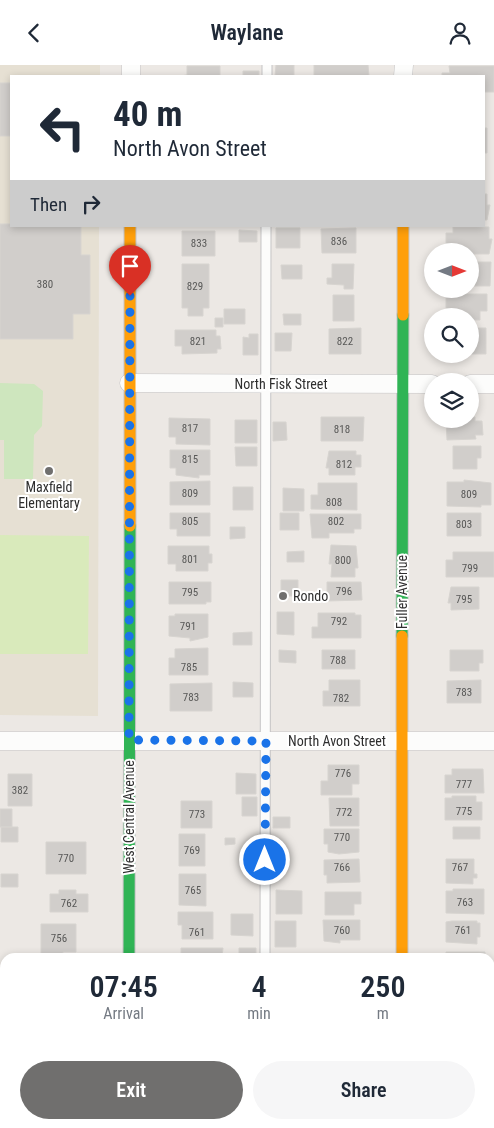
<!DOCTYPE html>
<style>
:root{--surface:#fff;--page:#f6f6f7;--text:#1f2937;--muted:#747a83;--accent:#706f6e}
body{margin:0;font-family:"Roboto Condensed",sans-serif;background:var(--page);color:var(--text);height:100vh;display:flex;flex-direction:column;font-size:19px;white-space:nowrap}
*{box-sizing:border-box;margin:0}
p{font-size:16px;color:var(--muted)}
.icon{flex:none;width:28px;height:28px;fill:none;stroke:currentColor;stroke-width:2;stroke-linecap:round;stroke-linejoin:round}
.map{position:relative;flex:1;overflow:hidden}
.side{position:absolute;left:0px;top:888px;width:495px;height:176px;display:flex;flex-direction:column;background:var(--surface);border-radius:15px 15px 0 0;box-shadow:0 2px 8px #0003}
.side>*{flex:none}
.hud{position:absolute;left:10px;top:10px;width:475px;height:152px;border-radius:0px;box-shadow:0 2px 8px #0003;background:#fff;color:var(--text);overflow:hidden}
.needle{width:32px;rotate:90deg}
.fabs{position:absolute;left:424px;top:178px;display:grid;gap:10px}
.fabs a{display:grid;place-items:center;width:55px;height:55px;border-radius:50%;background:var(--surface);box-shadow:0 2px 8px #0003;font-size:25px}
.pin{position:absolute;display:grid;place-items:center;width:42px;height:42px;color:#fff;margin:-51px -21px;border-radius:50% 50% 50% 0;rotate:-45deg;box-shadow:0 0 5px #0007}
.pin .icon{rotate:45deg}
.me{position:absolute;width:55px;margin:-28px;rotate:0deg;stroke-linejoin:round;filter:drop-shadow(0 0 4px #0008)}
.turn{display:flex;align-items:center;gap:18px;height:105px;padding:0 20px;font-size:22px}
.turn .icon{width:65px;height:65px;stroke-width:2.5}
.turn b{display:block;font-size:35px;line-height:42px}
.then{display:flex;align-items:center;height:48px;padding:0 20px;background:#0003;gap:10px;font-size:19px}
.eta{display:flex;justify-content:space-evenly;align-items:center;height:85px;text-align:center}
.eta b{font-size:30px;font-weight:600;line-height:35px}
.primary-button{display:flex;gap:10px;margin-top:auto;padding:10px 20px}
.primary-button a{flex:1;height:58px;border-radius:30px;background:var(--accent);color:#fff;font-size:20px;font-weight:600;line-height:58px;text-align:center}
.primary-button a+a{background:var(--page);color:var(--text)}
header{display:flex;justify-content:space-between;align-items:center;height:65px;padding:0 20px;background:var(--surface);font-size:22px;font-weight:600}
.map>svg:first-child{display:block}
</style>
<header><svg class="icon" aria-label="back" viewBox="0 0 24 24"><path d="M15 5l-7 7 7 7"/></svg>Waylane<svg class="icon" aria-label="person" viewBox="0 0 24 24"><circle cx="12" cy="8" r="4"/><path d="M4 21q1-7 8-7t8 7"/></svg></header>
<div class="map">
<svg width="494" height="1063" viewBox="0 0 494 1063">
<rect width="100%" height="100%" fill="#ece8e4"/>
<path fill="#e6e0d3" d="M0,0H100V11H11V161H99L98,651L0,650Z"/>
<path fill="#cee6be" d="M0,318L34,319L43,326L42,361L34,370L33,414H4V375H0Z"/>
<path fill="#d9eabb" d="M0,470L89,471L88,589H0Z"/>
<path fill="#d1cecb" stroke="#d7d4d0" d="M276,0H294V11H275Z
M314,0H368L369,11H314Z
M187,1H220V11H180L187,10Z
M449,1H494V27H484V11H442V8H450Z
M243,6H259V11H243Z
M0,18H11V71H0Z
M484,63H487V88H484Z
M484,129H487V140H490L487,155H484Z
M0,159H11V161H81V190H90V249H73V274H0Z
M453,162H489V174H492L489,189H470V186H446V168H453Z
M276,163H300V183H276Z
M356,163V188H322L321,164Z
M239,165L257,166V177H239Z
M182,166H215V191H182Z
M470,197H491L490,221H470Z
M182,199H209V243H203V251H188V243H182Z
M332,199H354L353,224H344V220L327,219V213H332Z
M281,200H302V214H282Z
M446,229H487V246H480V255H470V251H446Z
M333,230H354V256H333Z
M224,244H245V259H224Z
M283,249H301V260H284Z
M215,253H223V262H215Z
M361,263V289H329V264Z
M470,263H486V289H447H470Z
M175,265H216V271H220L221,284H217V288L182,289V281H175Z
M275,268H292L291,286H275Z
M249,269H258V290H243V272L249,273Z
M321,352H364L363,376H321Z
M470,352H475V356H482L483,370H475L476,374L447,375L446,356Z
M169,353L210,354V380L176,379V372H169Z
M235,355H257V378H235Z
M273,357H286L287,375L273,376Z
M453,381H481V393H477V404H453Z
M235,382H257V401H236Z
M170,385H210V410H199V413L176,410V403H170Z
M329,386H356V390H361V402H355V410H329V403H326Z
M464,415L491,418V440H481V442L447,441V417H464Z
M210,416V440H170V417Z
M318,418H357V445L311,444V430H318Z
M233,422H253V445H233Z
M283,423L304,424V446H283Z
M170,448H210V471H177V464H170Z
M280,448H299V465H280Z
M447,448H481V471H447Z
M310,449H361V464H354V468H329V473H312Z
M230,462H245V473L230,474Z
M331,480L356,481L358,503H355V512H331L332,499H329Z
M168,481H209V489H212V498H208V506H176V499H168Z
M304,486V497H287V487Z
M453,487H494V512H446V495H453Z
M281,515H298V531H281Z
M169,517H211V537H206V539H169Z
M327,517H361L362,535L327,536Z
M451,522H479V544L451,545V538H448Z
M277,547H294V570L277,569Z
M318,548H355V550H361V573H312V562H318Z
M175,549H208V572L190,576V573L169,571V551H175Z
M252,567V580H233V568Z
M208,583V610H169V593H175V584Z
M279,585L296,586V598L279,597Z
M322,585H355V604H322Z
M450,585H483V598H479V606H450Z
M329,615H360V641H323V626H329Z
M481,615V638H447V616Z
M233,617L253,618V632H233Z
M212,618V646H170V619Z
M328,700H359V719H352V730H321V716H328Z
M452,704H483L484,728H445V710H452Z
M236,708L256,709V729H236Z
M8,709H32V741H8Z
M452,731H476V737H482V755H445V733H452Z
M242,732H257V751H242Z
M329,733H359V761H330Z
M181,736H212V763H181Z
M0,744H12V762H0Z
M273,752H290V763H273Z
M1,762H18V777H1Z
M453,762H480V774H453Z
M324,764H359V787L339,789L328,787V779H324Z
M179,769H205V801H179Z
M225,773H235V779L225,780Z
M46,777H86V809H46Z
M242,785H256V804H242Z
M359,794L360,817L327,818V810H324V795Z
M446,794H474V809H477V813H473V819L446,818Z
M1,809H18V822H1Z
M179,809H206V841L179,840Z
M453,824H484V849L446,848V826H453Z
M59,825H76V829H88V847H50V829H59Z
M276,825L302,826V849H276Z
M325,827H361V839H354V850H325Z
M178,847H213V874H182V860H178Z
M231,849H253V871L231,870Z
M323,855H360V875H340V878L324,876Z
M275,856H296V882H275Z
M452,856H477V858H480V872H477V879L446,877V857Z
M41,859H76V887H63V892H33V890H41Z
M181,883H223L222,892H181Z
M239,883H256V892H239Z
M446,887H485V892H446Z
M320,889H361V892H320Z"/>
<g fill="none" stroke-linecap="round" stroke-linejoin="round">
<defs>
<path id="lane" d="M267,11V0
M265,892L266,161
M265,1059V1063"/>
<path id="street" d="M131,11V0
M403,11L404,0
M129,318L432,319
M470,319H494
M0,676H494
M129,1059V1063
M401,1063L402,1059"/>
<path id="fast" d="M402,571L403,250
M129,892L130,461"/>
<path id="slow" d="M403,250V161
M130,461V161
M402,892V571"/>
</defs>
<use href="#lane" stroke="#c5c4c5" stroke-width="11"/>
<use href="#street" stroke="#c5c4c5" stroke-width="19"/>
<use href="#fast" stroke="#c5c4c5" stroke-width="13"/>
<use href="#slow" stroke="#c5c4c5" stroke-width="13"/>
<path stroke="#c9c9c8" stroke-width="3" stroke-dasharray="4 2.5" stroke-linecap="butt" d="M490,1044H494
M0,1046H5"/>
<use href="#lane" stroke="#fcfcfb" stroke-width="9"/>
<use href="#street" stroke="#fcfcfb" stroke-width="18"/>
<use href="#fast" stroke="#30b455" stroke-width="11"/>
<use href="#slow" stroke="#ff9f0a" stroke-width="11"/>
</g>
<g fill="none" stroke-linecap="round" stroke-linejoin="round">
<path stroke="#1a73e8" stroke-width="9" stroke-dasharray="0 16.2" d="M130,231L129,675L266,676L265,795"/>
</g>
<g fill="#706f6e" stroke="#fff" stroke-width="2">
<circle cx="49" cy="406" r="5"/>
<circle cx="283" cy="531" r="5"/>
</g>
<g text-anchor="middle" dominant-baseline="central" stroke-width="4" stroke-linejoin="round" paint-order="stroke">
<g font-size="11" fill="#585857">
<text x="339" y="176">836</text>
<text x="199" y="178">833</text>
<text x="45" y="219">380</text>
<text x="195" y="221">829</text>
<text x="198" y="276">821</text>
<text x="345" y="276">822</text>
<text x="190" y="363">817</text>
<text x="342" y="364">818</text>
<text x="190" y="394">815</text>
<text x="344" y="399">812</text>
<text x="190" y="428">809</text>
<text x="469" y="429">809</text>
<text x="334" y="437">808</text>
<text x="190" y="456">805</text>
<text x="336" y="456">802</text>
<text x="464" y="459">803</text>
<text x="190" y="494">801</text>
<text x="343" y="495">800</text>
<text x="470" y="503">799</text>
<text x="344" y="526">796</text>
<text x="190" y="527">795</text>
<text x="464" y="534">795</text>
<text x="339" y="556">792</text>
<text x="188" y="561">791</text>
<text x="338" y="595">788</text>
<text x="189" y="602">785</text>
<text x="464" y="627">783</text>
<text x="191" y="632">783</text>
<text x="341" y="633">782</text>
<text x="343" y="708">776</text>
<text x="464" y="719">777</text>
<text x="20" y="725">382</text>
<text x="464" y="746">775</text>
<text x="344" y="747">772</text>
<text x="197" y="749">773</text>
<text x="342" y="772">770</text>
<text x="192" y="785">769</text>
<text x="66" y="793">770</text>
<text x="342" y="802">766</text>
<text x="460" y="802">767</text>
<text x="193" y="825">765</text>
<text x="465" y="837">763</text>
<text x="69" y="838">762</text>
<text x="342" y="865">760</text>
<text x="463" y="865">761</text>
<text x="197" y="867">761</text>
<text x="59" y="873">756</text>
</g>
<g font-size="14" fill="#2e2e2e" stroke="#fff">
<text x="281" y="319">North Fisk Street</text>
<text transform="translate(402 527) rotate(-90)">Fuller Avenue</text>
<text x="337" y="676">North Avon Street</text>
<text transform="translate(129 752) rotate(-90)">West Central Avenue</text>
</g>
<g font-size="14" fill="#2e2e2e" stroke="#fff">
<text x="49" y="422">Maxfield<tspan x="49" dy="16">Elementary</tspan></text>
<text x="293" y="531" text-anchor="start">Rondo</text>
</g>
</g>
</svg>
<div class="fabs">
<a><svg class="needle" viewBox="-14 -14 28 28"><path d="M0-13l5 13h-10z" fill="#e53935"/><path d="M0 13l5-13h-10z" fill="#747a83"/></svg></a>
<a><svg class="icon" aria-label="search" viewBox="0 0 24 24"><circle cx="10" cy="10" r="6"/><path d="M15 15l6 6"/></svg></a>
<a><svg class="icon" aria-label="layers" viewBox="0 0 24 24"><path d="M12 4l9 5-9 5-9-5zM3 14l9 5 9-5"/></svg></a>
</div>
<div class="pin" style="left:130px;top:231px;background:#d93025"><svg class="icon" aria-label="arrive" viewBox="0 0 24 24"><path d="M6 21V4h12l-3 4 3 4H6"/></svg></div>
<svg class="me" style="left:265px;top:795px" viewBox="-20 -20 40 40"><circle r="17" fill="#1a73e8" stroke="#fff" stroke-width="3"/><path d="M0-11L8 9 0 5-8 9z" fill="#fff"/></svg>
<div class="hud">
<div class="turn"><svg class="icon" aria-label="left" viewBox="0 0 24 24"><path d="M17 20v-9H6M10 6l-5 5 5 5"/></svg><div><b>40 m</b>North Avon Street</div></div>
<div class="then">Then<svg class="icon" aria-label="right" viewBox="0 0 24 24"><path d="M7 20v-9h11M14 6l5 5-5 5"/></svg></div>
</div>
<section class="side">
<div class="eta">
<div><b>07:45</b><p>Arrival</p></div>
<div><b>4</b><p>min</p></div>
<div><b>250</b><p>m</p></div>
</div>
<div class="primary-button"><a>Exit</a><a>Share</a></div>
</section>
</div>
